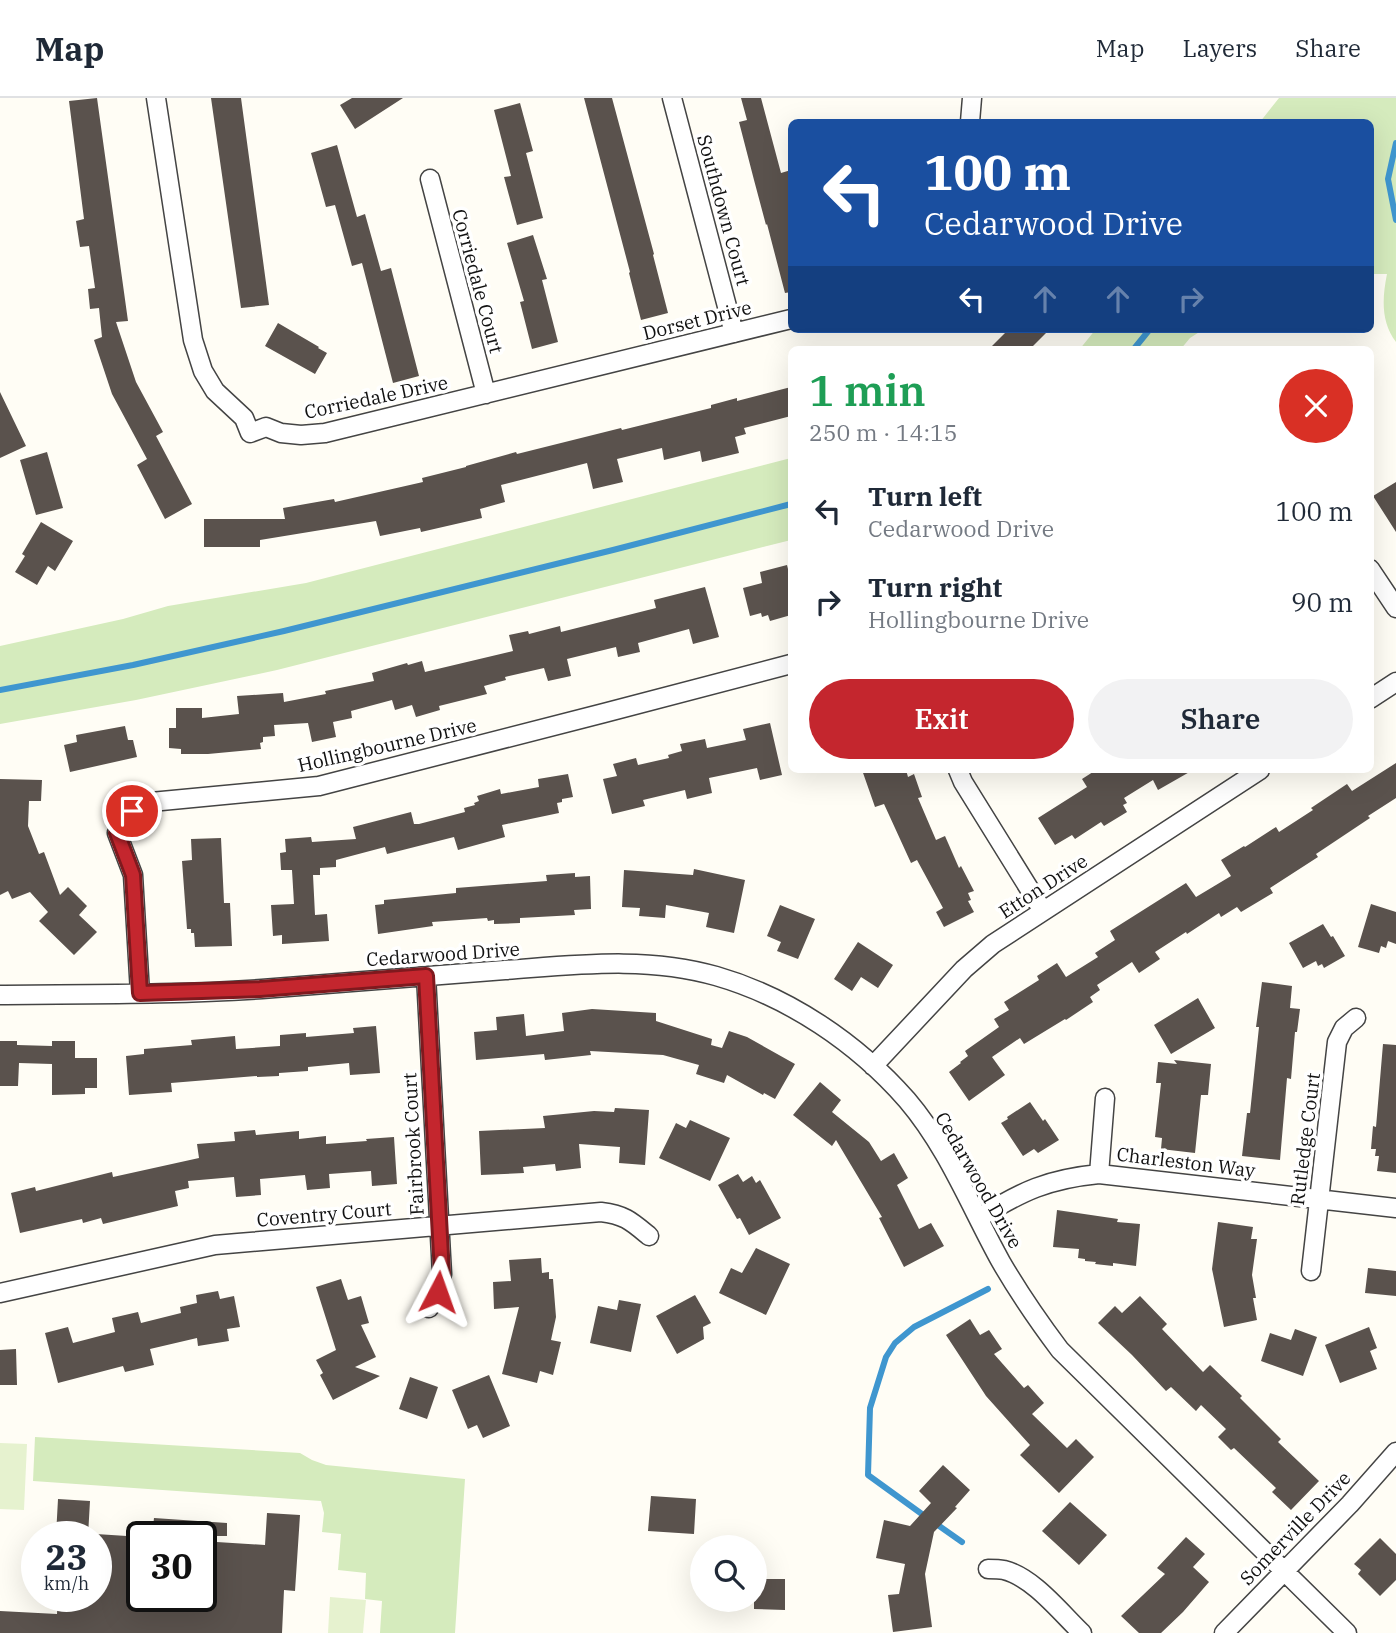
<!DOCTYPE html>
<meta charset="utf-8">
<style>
:root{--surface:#fff;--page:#f2f2f3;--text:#1f2937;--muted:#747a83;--line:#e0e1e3;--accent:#c4262e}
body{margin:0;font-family:"IBM Plex Serif",serif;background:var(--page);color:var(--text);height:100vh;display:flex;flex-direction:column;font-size:26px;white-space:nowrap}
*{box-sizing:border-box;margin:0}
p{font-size:23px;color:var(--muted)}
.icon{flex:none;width:38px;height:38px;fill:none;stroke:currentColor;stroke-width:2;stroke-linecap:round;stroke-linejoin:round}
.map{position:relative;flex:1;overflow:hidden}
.drawer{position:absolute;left:788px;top:248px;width:586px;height:427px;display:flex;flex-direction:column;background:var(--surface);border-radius:10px;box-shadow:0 7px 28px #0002}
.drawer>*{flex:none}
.guide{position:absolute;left:788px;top:21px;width:586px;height:214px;border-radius:10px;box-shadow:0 7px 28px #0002;background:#1a4fa0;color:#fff;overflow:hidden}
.tools{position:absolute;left:690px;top:1437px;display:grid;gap:14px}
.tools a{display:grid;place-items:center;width:77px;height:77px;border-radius:50%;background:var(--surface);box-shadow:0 7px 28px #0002;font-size:35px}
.speed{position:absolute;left:21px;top:1423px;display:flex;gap:14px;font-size:35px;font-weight:700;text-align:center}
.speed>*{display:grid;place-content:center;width:91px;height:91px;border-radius:50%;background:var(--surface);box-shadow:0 7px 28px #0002;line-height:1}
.speed small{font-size:18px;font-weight:400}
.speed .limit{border:4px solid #111;border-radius:10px;background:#fff;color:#111}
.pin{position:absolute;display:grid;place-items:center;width:60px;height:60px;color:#fff;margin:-30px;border:4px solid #fff;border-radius:50%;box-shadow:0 2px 7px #0007}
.me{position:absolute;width:77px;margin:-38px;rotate:4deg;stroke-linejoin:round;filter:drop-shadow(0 0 5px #0008)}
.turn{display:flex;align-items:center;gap:24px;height:147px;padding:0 21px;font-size:32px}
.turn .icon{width:91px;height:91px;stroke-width:2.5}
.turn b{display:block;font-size:49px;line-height:60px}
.lanes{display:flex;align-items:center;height:66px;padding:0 21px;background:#0003;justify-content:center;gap:35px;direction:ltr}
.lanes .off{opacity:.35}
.round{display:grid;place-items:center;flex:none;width:74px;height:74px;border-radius:37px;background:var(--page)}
.overview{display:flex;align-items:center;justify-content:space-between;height:119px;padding:0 21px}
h1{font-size:42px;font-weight:600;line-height:52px;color:#1e9e55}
.primary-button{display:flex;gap:14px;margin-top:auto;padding:14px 21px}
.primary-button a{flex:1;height:80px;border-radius:42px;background:var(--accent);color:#fff;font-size:28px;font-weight:600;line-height:80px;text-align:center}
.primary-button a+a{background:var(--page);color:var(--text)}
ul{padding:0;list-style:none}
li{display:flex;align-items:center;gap:21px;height:91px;padding:0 21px}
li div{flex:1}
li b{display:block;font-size:26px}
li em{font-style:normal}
header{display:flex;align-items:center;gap:42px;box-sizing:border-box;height:98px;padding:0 35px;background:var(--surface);border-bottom:2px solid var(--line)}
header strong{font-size:33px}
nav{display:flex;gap:38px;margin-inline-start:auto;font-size:24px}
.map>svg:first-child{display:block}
</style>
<header>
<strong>Map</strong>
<nav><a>Map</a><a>Layers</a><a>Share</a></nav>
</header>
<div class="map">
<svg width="1396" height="1535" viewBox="0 0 1396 1535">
<rect width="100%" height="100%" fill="#fffdf5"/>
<path fill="#d5ebbd" d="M1279,0H1396V244C1381,224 1382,201 1387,176H1370V24H1260Z
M1096,231H1204L1190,240L1180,252H1079Z
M791,360V442L277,572L136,602L0,626V548L123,521L168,508L306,485Z
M35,1339L300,1355L312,1362L326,1367L465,1381L455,1535H380L382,1503L365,1501L366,1475L338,1472L341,1436L322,1434L324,1415L321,1403L33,1383Z"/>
<path fill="#e6f2cf" d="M0,1345L27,1346L24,1412L0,1411Z
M330,1499L366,1502L363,1535H328Z"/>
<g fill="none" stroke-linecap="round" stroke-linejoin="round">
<path stroke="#3f96cf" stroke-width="6" d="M1396,45L1388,81L1396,122
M1133,252L1150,231
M0,592L133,567L284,533L613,452L791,406
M926,1419L868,1377L870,1310L886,1259L895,1245L914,1229L988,1191
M935,1425L962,1444"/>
</g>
<path fill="#5a524d" d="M97,0L128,223L116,224L136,284L163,334L156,338L192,406L165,421L137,367L147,361L112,296L94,242L102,239L99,210L90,211L88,191L95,190L89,148L80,149L76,123L84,121L69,3Z
M211,0H241L269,207L241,210Z
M352,0H403L355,31L340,7Z
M584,0H612L654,156L653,157L668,215L641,222L629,175L630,174Z
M741,0H761L781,75L791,72V194L785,195L767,126L766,127L754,82L739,24L747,22Z
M520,5L533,53L526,55L543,120L517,127L504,79L511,78L494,12Z
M337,47L357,119L365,116L381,173L391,170L419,278L393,285L362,165L352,168L335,107L326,109L311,55Z
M533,137L547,181L542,182L558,244L532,251L520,204L524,203L507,145Z
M278,225L319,249L318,250L327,255L315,276L265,248Z
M1009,231H1050L1029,252H988Z
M791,289V318L744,330L746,336L735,339L739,355L702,364L700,353L664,362L662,350L617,361L623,384L593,391L587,365L501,387L505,404L480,411L482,420L421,434L420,430L380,438L376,423L260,442V449H204V421H285L283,410L334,401L335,404L423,384L422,380L466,369V368L516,354L517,356L621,330L622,332L711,310V307L737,300V303Z
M0,294L26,348L0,360Z
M47,354L63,410L36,417L20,362Z
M1396,384V434L1373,398Z
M41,424L73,443L55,473L48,468L37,487L15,474L25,458L22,456Z
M787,467L791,483V517L770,523L768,517L762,519L761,515L750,518L743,490L762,485L760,474Z
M705,489L719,539L693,546L689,531L638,545L640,554L618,559L616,549L567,561L571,578L548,583L544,570L505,579L506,582L484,588L487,596L439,608L440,612L416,619L412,607L395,612L392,602L351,613L352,620L333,624L336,639L312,644L308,625L274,627L275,638L263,639V644L260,645L261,651L208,656H181V651L169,650V630H176V610H202V620L239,616L237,598L283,595L284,604L326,596L325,593L374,583L372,575L407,565L408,567L422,563L425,574L429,573L513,553L509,537L528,533L529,536L560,528L561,534L656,510L654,502Z
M770,625L782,677L760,682L757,670L709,680L712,695L687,701L685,692L643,702L645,708L612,716L603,681L617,678L613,666L636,660L638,667L669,660L668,657L682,653L680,646L705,641L707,650L746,642L743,631Z
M125,628L128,642H133L137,659L70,674L64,647L77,644L76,637Z
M1396,665V700L1368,718L1370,720L1316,756L1318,759L1270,790L1273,795L1241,814L1237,809L1221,819L1219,815L1187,836L1186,834L1155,854L1160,861L1139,875L1132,864L1097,887L1100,892L1090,899L1093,904L1066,922L1065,921L1024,946L1020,940L992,959L1005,977L969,1003L949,974L961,965L960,964L968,958L965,953L999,929L994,921L1009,912L1004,904L1039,882L1037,878L1057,865L1066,879L1098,859L1095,855L1115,842L1110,833L1186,785L1196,799L1231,778L1221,762L1244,748L1245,749L1276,729L1279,734L1313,712L1311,710L1347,686L1352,693Z
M862,672H906L908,679L914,676L922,699L918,700L936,742L945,738L959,770L961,768L974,793L968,795L971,802L968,803L974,814L944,829L936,814L943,810L917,762L911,765L884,706L875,709Z
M1096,672H1193L1158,692L1153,682L1124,700L1127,705L1123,707L1127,714L1104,728L1101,724L1075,741L1072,737L1055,747L1038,720L1087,689L1082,681Z
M568,676L573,699L562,701V704L557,705L559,715L502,727L505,739L458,752L454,739L387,756L385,749L336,762V769L320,770V777H313L315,817L327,816L329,843L282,846V837L273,838L271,807L294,806L292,772H281L280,755L286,754L285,741L311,739L312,744L356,741L353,729L411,714L414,726H419L465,714L464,710L475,707L474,705L479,703L477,698L500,691L501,696L539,689L538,681Z
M0,681L42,682L41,703H29L28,728L39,756L44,754L60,797L68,789L87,808L79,817L97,834L74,857L39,823L48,814L30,794L12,801L8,793L0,797Z
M221,740L224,805H230L232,848L195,849L194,835H191V831H187L182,763L192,762L191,741Z
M694,771L745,782L734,835L706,829L709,815L666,807L665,820L639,818L640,810L622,809L624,772L693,777Z
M575,775V779L590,778L591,811L574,812L575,817L520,820V825L494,826V822L488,823L487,820L432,824L433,828L378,836L375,807L384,806V802L456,795V790L547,783L546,777Z
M1371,806L1396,814V846L1388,843L1386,850L1381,848L1379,855L1358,849Z
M780,807L815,821L798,861L777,853L781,844L767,838Z
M1323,826L1331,839L1333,838L1345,858L1324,870L1322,866L1318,868L1316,863L1303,870L1289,845Z
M858,844L893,867L878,890L861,879L852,893L834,881Z
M1262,884L1292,888L1290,910L1300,911L1297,934H1295L1291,981L1287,980L1280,1062L1242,1058L1247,1015H1250L1259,929H1256Z
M1198,900L1215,930L1171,956L1154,927Z
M592,911L656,915V923L712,941L711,947L722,950L729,933L747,939L795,966L775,1001L764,995L763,997L727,977L724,985L696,976L699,967L663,957L590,953L591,957L545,962L544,956L476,962L474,934L497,932L496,919L524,916L526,938L564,933L562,915Z
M376,928L380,975L350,977L349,965L308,969V973L279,975V978L257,979V978L171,985L172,994L129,997L126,958L144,956V951L192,947L191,942L235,938L236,951L280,948V937L306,935V939L354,935L353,930Z
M0,943H17V947L52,948V943H75V960H97V990H85V996L52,997V966L19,965L18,988H0Z
M1383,946L1396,947V1075L1377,1073L1379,1058H1375L1376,1051H1371L1373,1028L1376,1029Z
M1174,962L1211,966L1208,997H1201L1195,1055L1161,1051L1162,1040L1155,1039L1161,985H1156L1158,964L1177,966Z
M820,984L841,1002L832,1014L869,1044L881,1063L894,1055L908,1080L897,1087L919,1131L931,1125L944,1148L904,1169L879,1120L882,1119L836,1042L832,1048L793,1017Z
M1030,1004L1043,1023L1045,1021L1059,1042L1038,1055L1034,1051L1023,1058L1001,1025L1008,1021L1007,1019Z
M615,1010L649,1012L645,1067L619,1065L620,1049L579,1046L581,1070L556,1073L555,1066L523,1069L524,1075L481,1077L479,1033L545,1030L543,1018L594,1013L614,1014Z
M690,1022L730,1040L710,1083L659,1060L676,1025L686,1030Z
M255,1032L256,1037L299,1033V1041L326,1038V1046L367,1043L366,1041L394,1039L397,1086L372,1088L371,1073L329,1076L330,1090L307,1092L305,1077L260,1081L261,1097L236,1099L234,1079L188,1083L189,1090L175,1093L178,1108L103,1126L101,1120L83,1125L82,1121L20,1135L11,1095L35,1089L36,1093L112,1074L113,1079L199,1060L197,1046L235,1043L234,1034Z
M738,1076L743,1084L752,1078L756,1085L760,1082L781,1120L749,1137L740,1120L737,1121L718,1087Z
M1057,1112L1118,1121L1117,1124L1140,1126L1136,1168L1113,1165V1168L1095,1166L1096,1164L1085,1163V1161L1078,1160L1079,1151L1053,1149Z
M1218,1124L1253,1129L1251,1141H1257L1252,1177L1256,1200H1253L1257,1222L1224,1229L1212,1171Z
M756,1150L790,1166L766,1217L719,1195L731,1170L742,1175Z
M541,1160L542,1175L549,1174V1181H553L556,1219L551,1242L561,1244L553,1277L540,1273L537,1285L502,1276L519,1209L494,1211L493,1184L511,1183L509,1162Z
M1368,1170L1396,1173V1198L1365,1195Z
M341,1181L348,1202L361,1198L369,1225L361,1227L376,1259L355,1269L380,1278L333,1302L320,1277L323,1275L316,1262L336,1252L316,1189Z
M218,1193L220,1201L234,1198L240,1229L227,1231L229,1243L198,1248L197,1240L150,1251L154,1267L125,1274L123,1268L58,1285L45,1235L68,1229L73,1245L115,1234L112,1220L138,1214L141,1225L181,1215L180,1209L197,1205L196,1197Z
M695,1197L711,1225L703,1229L704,1241L677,1256L656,1218Z
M1140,1198L1167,1226L1162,1231L1203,1274L1210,1267L1242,1298L1240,1300L1281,1341L1278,1344L1319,1383L1291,1412L1272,1394L1276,1390L1234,1350L1231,1352L1218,1339L1226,1331L1201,1307L1196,1313L1171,1289L1166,1293L1132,1257L1098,1225L1115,1208L1122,1215Z
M619,1202L641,1206L631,1254L590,1245L598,1208L617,1212Z
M970,1221L980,1237L989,1232L1002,1251L994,1256L1024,1290L1028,1287L1044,1305L1032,1316L1067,1350L1076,1341L1094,1359L1059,1395L1020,1357L1030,1347L986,1298L946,1237Z
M1369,1229L1377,1250L1370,1253L1377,1271L1340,1285L1325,1247Z
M1295,1231L1317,1239L1303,1278L1261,1263L1270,1235L1291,1242Z
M16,1251L17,1287H0V1252Z
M489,1277L510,1328L483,1340L477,1327L468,1331L452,1292Z
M410,1279L438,1289L427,1321L399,1311Z
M943,1367L970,1392L955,1409L957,1410L934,1434L925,1476L932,1529L893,1534L888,1497L899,1496L905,1466L876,1460L884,1422L910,1428L931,1405L919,1393Z
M651,1398L696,1401L694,1436L648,1433Z
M58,1401L90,1403L88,1438H56Z
M1070,1404L1107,1437L1079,1467L1042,1433Z
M267,1415L300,1417L295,1493L284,1492L282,1535H0V1513L57,1516L58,1498H96V1436L142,1439V1498H201V1443L265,1447Z
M154,1420L227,1425V1438H152Z
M1186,1439L1205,1456L1193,1469L1209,1484L1183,1514L1161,1535H1139L1121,1518L1165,1476L1157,1470Z
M1380,1440L1396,1456V1482L1380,1498L1358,1476L1361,1472L1354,1466Z
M754,1481H785V1512L754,1511Z"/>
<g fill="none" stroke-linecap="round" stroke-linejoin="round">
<defs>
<path id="minor" d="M156,0L193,242L203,273L215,293L244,320L250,335L266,329L281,335L301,337L325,335L791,221
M672,0L734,235
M970,24L972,0
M430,81L486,296
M1370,471L1396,510
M1370,601L1396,584
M958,672L963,684L1043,813
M426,878L442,1176L438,1194L429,1210
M140,895L133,777L117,735L132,713L151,704L319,688L604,615L791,566
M0,897C87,896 175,897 262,891C343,885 424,878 505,872C575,867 647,858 716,878C789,899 857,945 907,1002C948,1050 971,1110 1001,1164C1019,1195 1039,1224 1060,1252L1347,1535
M873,968L964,871L993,846L1260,672
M1099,1076L1105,1000
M979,1120C1022,1093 1048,1081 1099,1076L1396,1110
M1311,1173L1337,944L1344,930L1356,920
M0,1195L215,1147L238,1145L601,1114C625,1117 631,1123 649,1138
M988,1471C993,1471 999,1471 1004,1472C1033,1479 1061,1515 1082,1535
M1224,1535L1350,1406L1396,1354"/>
</defs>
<use href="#minor" stroke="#444" stroke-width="21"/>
<use href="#minor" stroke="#fff" stroke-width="18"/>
</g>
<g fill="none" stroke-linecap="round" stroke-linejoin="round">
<defs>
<path id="route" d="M132,713L117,735L133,777L140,895L260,891L426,878L442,1176L438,1194"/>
</defs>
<use href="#route" stroke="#7f191e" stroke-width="18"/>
<use href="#route" stroke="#c4262e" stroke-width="12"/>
</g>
<g text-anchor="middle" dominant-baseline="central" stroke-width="7" stroke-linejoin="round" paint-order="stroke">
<g font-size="19" fill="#111" stroke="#fff">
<text transform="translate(724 112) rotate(75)">Southdown Court</text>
<text transform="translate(478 183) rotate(75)">Corriedale Court</text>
<text transform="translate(697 222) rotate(-14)">Dorset Drive</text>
<text transform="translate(376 299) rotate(-12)">Corriedale Drive</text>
<text transform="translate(387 647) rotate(-13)">Hollingbourne Drive</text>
<text transform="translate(1043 788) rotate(-33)">Etton Drive</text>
<text transform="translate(443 856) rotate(-4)">Cedarwood Drive</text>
<text transform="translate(1305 1041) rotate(-83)">Rutledge Court</text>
<text transform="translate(413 1046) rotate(-93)">Fairbrook Court</text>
<text transform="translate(1186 1064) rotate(7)">Charleston Way</text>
<text transform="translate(979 1082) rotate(60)">Cedarwood Drive</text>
<text transform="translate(324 1116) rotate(-5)">Coventry Court</text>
<text transform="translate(1295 1430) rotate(-46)">Somerville Drive</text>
</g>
</g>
</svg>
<div class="tools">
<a><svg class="icon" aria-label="search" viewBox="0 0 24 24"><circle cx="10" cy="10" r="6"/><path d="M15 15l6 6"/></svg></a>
</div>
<div class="speed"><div>23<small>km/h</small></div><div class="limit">30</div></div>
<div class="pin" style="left:132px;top:713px;background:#d93025"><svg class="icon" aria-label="arrive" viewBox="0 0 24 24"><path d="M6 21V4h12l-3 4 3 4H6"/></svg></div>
<svg class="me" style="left:438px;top:1194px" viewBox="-20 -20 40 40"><path d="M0-17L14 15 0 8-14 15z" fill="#c4262e" stroke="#fff" stroke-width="4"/></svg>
<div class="guide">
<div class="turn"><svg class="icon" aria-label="left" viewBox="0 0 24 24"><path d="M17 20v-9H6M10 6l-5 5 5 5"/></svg><div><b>100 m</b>Cedarwood Drive</div></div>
<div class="lanes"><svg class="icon" aria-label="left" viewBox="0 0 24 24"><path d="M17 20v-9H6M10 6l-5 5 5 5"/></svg><svg class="icon off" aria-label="ahead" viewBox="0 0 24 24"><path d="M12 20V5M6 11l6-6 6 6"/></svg><svg class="icon off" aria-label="ahead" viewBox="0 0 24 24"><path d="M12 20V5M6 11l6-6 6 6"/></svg><svg class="icon off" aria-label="right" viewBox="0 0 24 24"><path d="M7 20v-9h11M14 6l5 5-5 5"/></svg></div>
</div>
<section class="drawer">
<div class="overview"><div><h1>1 min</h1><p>250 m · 14:15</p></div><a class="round" style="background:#d93025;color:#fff"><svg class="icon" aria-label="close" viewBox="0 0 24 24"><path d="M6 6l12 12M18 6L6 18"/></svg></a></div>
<ul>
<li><svg class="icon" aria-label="left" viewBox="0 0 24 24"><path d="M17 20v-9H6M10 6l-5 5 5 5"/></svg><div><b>Turn left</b><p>Cedarwood Drive</p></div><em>100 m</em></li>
<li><svg class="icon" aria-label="right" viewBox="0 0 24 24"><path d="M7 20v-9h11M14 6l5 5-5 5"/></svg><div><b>Turn right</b><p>Hollingbourne Drive</p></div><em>90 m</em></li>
</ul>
<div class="primary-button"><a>Exit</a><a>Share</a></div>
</section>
</div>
